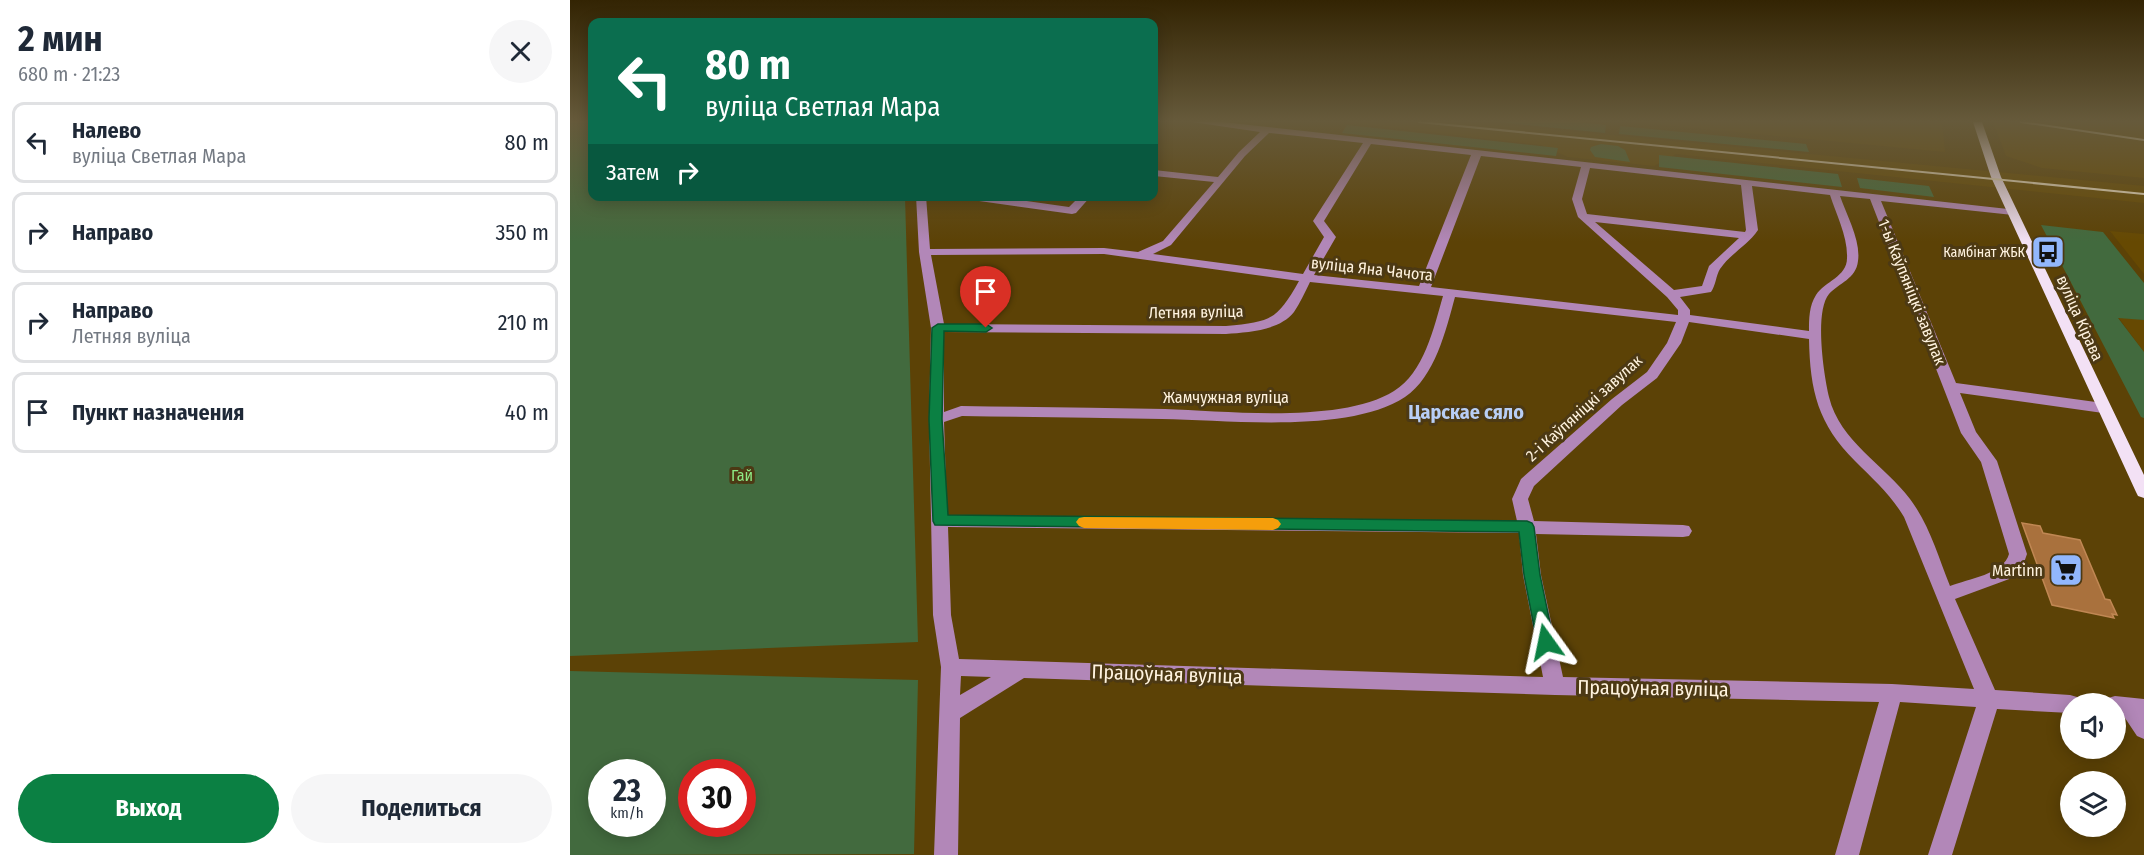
<!DOCTYPE html>
<html lang="ru">
<meta charset="utf-8">
<style>
:root{--surface:#fff;--page:#f6f6f7;--text:#1f2937;--muted:#747a83;--line:#e0e1e3;--accent:#0b8043}
body{margin:0;font-family:"Fira Sans Condensed",sans-serif;background:var(--page);color:var(--text);height:100vh;display:flex;flex-direction:column;font-size:22px;white-space:nowrap}
*{box-sizing:border-box;margin:0}
p{font-size:20px;color:var(--muted)}
.icon{flex:none;width:33px;height:33px;fill:none;stroke:currentColor;stroke-width:2;stroke-linecap:round;stroke-linejoin:round}
.map{position:relative;flex:1;overflow:hidden}
.drawer{display:flex;flex-direction:column;background:var(--surface);width:570px}
.drawer>*{flex:none}
.hud{position:absolute;left:18px;top:18px;width:570px;height:183px;border-radius:12px;box-shadow:0 3px 15px #0003;background:#0b6e4f;color:#fff;overflow:hidden}
.fabs{position:absolute;left:1490px;top:693px;display:grid;gap:12px}
.fabs a{display:grid;place-items:center;width:66px;height:66px;border-radius:50%;background:var(--surface);box-shadow:0 3px 15px #0003;font-size:30px}
.speed{position:absolute;left:18px;top:759px;display:flex;gap:12px;font-size:30px;font-weight:700;text-align:center}
.speed>*{display:grid;place-content:center;width:78px;height:78px;border-radius:50%;background:var(--surface);box-shadow:0 3px 15px #0003;line-height:1}
.speed small{font-size:15px;font-weight:400}
.speed .limit{border:9px solid #d22;background:#fff;color:#111}
.pin{position:absolute;display:grid;place-items:center;width:51px;height:51px;color:#fff;margin:-62px -26px;border-radius:50% 50% 50% 0;rotate:-45deg;box-shadow:0 0 6px #0007}
.pin .icon{rotate:45deg}
.me{position:absolute;width:66px;margin:-33px;rotate:348deg;stroke-linejoin:round;filter:drop-shadow(0 0 4px #0008)}
.turn{display:flex;align-items:center;gap:21px;height:126px;padding:0 18px;font-size:27px}
.turn .icon{width:78px;height:78px;stroke-width:2.5}
.turn b{display:block;font-size:42px;line-height:51px}
.then{display:flex;align-items:center;height:57px;padding:0 18px;background:#0003;gap:12px;font-size:22px}
.round{display:grid;place-items:center;flex:none;width:63px;height:63px;border-radius:32px;background:var(--page)}
.headline{display:flex;align-items:center;justify-content:space-between;height:102px;padding:0 18px}
h1{font-size:36px;font-weight:700;line-height:45px}
.action{display:flex;gap:12px;margin-top:auto;padding:12px 18px}
.action a{flex:1;height:69px;border-radius:36px;background:var(--accent);color:#fff;font-size:24px;font-weight:700;line-height:69px;text-align:center}
.action a+a{background:var(--page);color:var(--text)}
ul{padding:0;list-style:none}
li{display:flex;align-items:center;gap:18px;height:81px;margin:0 12px 9px;padding:0 6px;border:3px solid var(--line);border-radius:12px}
li div{flex:1}
li b{display:block;font-size:22px}
li em{font-style:normal}
main{display:flex;flex:1;min-height:0}
.map>svg:first-child{display:block}
</style>
<main>
<section class="drawer">
<div class="headline"><div><h1>2 мин</h1><p>680 m · 21:23</p></div><a class="round"><svg class="icon" aria-label="close" viewBox="0 0 24 24"><path d="M6 6l12 12M18 6L6 18"/></svg></a></div>
<ul>
<li><svg class="icon" aria-label="left" viewBox="0 0 24 24"><path d="M17 20v-9H6M10 6l-5 5 5 5"/></svg><div><b>Налево</b><p>вуліца Светлая Мара</p></div><em>80 m</em></li>
<li><svg class="icon" aria-label="right" viewBox="0 0 24 24"><path d="M7 20v-9h11M14 6l5 5-5 5"/></svg><div><b>Направо</b></div><em>350 m</em></li>
<li><svg class="icon" aria-label="right" viewBox="0 0 24 24"><path d="M7 20v-9h11M14 6l5 5-5 5"/></svg><div><b>Направо</b><p>Летняя вуліца</p></div><em>210 m</em></li>
<li><svg class="icon" aria-label="arrive" viewBox="0 0 24 24"><path d="M6 21V4h12l-3 4 3 4H6"/></svg><div><b>Пункт назначения</b></div><em>40 m</em></li>
</ul>
<div class="action"><a>Выход</a><a>Поделиться</a></div>
</section>
<div class="map">
<svg width="1574" height="855" viewBox="0 0 1574 855">
<rect width="100%" height="100%" fill="#5c4206"/>
<path fill="#664902" d="M772,122H905L1574,186V203L1106,154L1084,166L998,157L971,145Z
M1060,122H1372L1375,152L1166,132Z
M1423,122H1574V178L1472,168L1436,156Z
M1540,231L1574,234V274Z
M1548,317L1574,320V352Z"/>
<path fill="#426a3e" fill-rule="evenodd" d="M0,122H22V196L335,197L348,642L0,656Z
M928,122H1009L1036,125L1035,133Z
M777,125L988,148L986,156L772,133Z
M1050,126L1236,144L1239,152L1049,134Z
M1031,144L1048,146L1055,150L1060,162L1025,157L1020,150L1021,147Z
M1089,155L1268,174L1272,187L1089,167Z
M1287,178L1359,186L1364,197L1290,188Z
M1471,225L1533,232L1574,283V320L1548,318L1574,352V418L1571,417Z
M0,671L348,680L344,854L0,855ZM32,772H82V824H32ZM122,772H172V824H122Z"/>
<path fill="#a9713d" stroke="#c08753" stroke-width="1.5" d="M1452,523L1470,526L1473,533L1510,540L1535,599L1540,600L1547,615L1542,614L1544,618L1482,605Z"/>
<g fill="none" stroke-linecap="round" stroke-linejoin="round">
<path fill="#b287b8" fill-rule="evenodd" d="M622,122H653L1447,210V214L1443,215L1311,201L1386,383L1533,403L1540,408L1533,413L1390,393L1406,432L1427,461L1457,554L1451,571L1442,578L1385,599L1425,690L1500,695L1507,697L1510,704H1500V713L1427,709L1382,855H1358L1406,707L1330,702L1289,855H1265L1309,702L985,695L454,678L390,718L388,855H364L371,667L363,615L359,419L361,328L349,252L346,196H356L360,249L534,248L568,252L593,241L644,182L584,176V170L648,177L669,152L690,132ZM699,133L793,143L743,221L754,237L733,274L583,254L601,245L675,156ZM801,144L901,155L849,286L744,275L766,237L754,221ZM911,156L1011,167L1002,199L1008,217L1097,297L1108,310V315L861,287ZM1020,168L1171,185L1176,230L1175,232L1017,214L1012,199ZM1182,186L1260,195C1266,214 1278,237 1277,258C1277,277 1255,281 1246,295C1239,306 1239,319 1239,331L1120,315V310L1110,297L1141,292C1146,285 1146,275 1150,269C1160,254 1178,245 1188,230ZM1270,196L1300,199L1391,433L1411,462L1439,554C1434,574 1398,579 1380,586C1368,556 1359,524 1340,499C1314,464 1270,442 1259,397C1254,376 1244,312 1259,294C1269,283 1286,279 1288,261C1291,241 1277,216 1270,196ZM1025,222L1169,238L1139,266L1132,286L1104,290ZM534,254L729,281C707,320 701,322 656,326L374,324L361,255ZM740,282L873,296C864,327 854,373 824,391C771,424 657,411 595,409C527,408 459,407 391,406L374,412V332L656,334C678,332 709,331 724,312C730,303 735,292 740,282ZM885,297L1106,322L1097,343L1077,372L1042,399L951,479L942,499L947,521L377,515L374,422L392,416C459,417 526,418 592,419C658,420 779,434 835,397C865,377 876,330 885,297ZM1119,322L1239,339C1240,391 1248,424 1285,461C1303,479 1321,495 1334,517L1404,689L1322,684L993,677L971,575L966,534L1113,537L1119,536L1122,531L1119,526L1113,525L964,521L958,499L964,486L1052,405L1087,378L1111,343ZM378,527L949,533L953,575L973,677L389,659L381,615ZM391,676L421,677L390,695Z
M390,196H421L499,207L510,196H521L506,213L502,214L395,199Z
M1545,696L1574,699V739L1567,736L1553,715L1545,714V704H1535L1538,698Z"/>
<path fill="#f3e1f5" fill-rule="evenodd" d="M1403,122H1412L1431,177L1574,475V498L1568,496L1566,492L1421,177Z"/>
<path stroke="#eee0c8" stroke-width="2" d="M849,122L1574,194
M1451,122L1574,140"/>
</g>
<linearGradient id="sky" x2="0" y2="1"><stop stop-color="#332403"/><stop offset="0.5" stop-color="#665a3b"/><stop offset="1" stop-color="#665a3b" stop-opacity="0"/></linearGradient>
<rect width="1574" height="242" fill="url(#sky)"/>
<path fill="#0b8043" stroke="#07532c" stroke-width="1.5" d="M368,324H416L422,328L416,332L374,331L372,419L378,515L957,521L962,523L964,527L970,575L984,642L982,647L976,649L969,647L967,642L954,575L949,532L365,525L363,521L359,419L362,328Z"/>
<path fill="#f59e0b" d="M514,517L703,518L708,520L711,524L708,528L703,530L514,528L509,526L506,522L509,518Z"/>
<defs>
<symbol id="bus-square" viewBox="-11 -11 22 22"><rect x="-9" y="-9" width="18" height="18" rx="4" fill="#92b7fd" stroke="#4c3914"/><path d="M-5-6H5V4H4V6H2V4H-2V6H-4V4H-5ZM-3.5-4V0h7V-4ZM-3.5 1.2v1.5H-2V1.2ZM2 1.2v1.5H3.5V1.2Z" fill="#111"/></symbol>
<symbol id="supermarket-square" viewBox="-11 -11 22 22"><rect x="-9" y="-9" width="18" height="18" rx="4" fill="#92b7fd" stroke="#4c3914"/><path d="M-6-5.5h2.5l.6 2H6L4.5 2H-2.5L-4.4-4H-6ZM-1.5 3.2a1.3 1.3 0 1 0 .1 0ZM3 3.2a1.3 1.3 0 1 0 .1 0Z" fill="#111"/></symbol>
</defs>
<g fill-rule="evenodd">
<use href="#bus-square" x="1459" y="233" width="38" height="38"/>
<use href="#supermarket-square" x="1477" y="551" width="38" height="38"/>
</g>
<g text-anchor="middle" dominant-baseline="central" stroke-width="6" stroke-linejoin="round" paint-order="stroke">
<g font-size="14" fill="#fff3df" stroke="#4c3914" text-anchor="end">
<text x="1455" y="252">Камбінат ЖБК</text>
</g>
<g font-size="16" fill="#fff3df" stroke="#4c3914">
<text transform="translate(802 269) rotate(6)">вуліца Яна Чачота</text>
<text transform="translate(1342 292) rotate(68)">1-ы Каўпяніцкі завулак</text>
<text transform="translate(626 312) rotate(-1)">Летняя вуліца</text>
<text transform="translate(1510 318) rotate(66)">вуліца Кірава</text>
<text x="656" y="397">Жамчужная вуліца</text>
<text transform="translate(1014 408) rotate(-42)">2-і Каўпяніцкі завулак</text>
</g>
<g font-size="16" fill="#8de884" stroke="#4c3914">
<text x="172" y="475">Гай</text>
</g>
<g font-size="16" fill="#fff3df" stroke="#4c3914" text-anchor="end">
<text x="1473" y="570">Martinn</text>
</g>
<g font-size="20" font-weight="bold" fill="#b8cef5" stroke="#4c3914">
<text x="896" y="412">Царскае сяло</text>
</g>
<g font-size="20" fill="#fff3df" stroke="#4c3914">
<text transform="translate(597 674) rotate(2)">Працоўная вуліца</text>
<text transform="translate(1083 688) rotate(1)">Працоўная вуліца</text>
</g>
</g>
</svg>
<div class="fabs">
<a><svg class="icon" aria-label="sound" viewBox="0 0 24 24"><path d="M4 9h4l5-4v14l-5-4H4zM17 9q2 3 0 6"/></svg></a>
<a><svg class="icon" aria-label="layers" viewBox="0 0 24 24"><path d="M12 4l9 5-9 5-9-5zM3 14l9 5 9-5"/></svg></a>
</div>
<div class="speed"><div>23<small>km/h</small></div><div class="limit">30</div></div>
<div class="pin" style="left:416px;top:328px;background:#d93025"><svg class="icon" aria-label="arrive" viewBox="0 0 24 24"><path d="M6 21V4h12l-3 4 3 4H6"/></svg></div>
<svg class="me" style="left:976px;top:642px" viewBox="-20 -20 40 40"><path d="M0-17L14 15 0 8-14 15z" fill="#0b8043" stroke="#fff" stroke-width="4"/></svg>
<div class="hud">
<div class="turn"><svg class="icon" aria-label="left" viewBox="0 0 24 24"><path d="M17 20v-9H6M10 6l-5 5 5 5"/></svg><div><b>80 m</b>вуліца Светлая Мара</div></div>
<div class="then">Затем<svg class="icon" aria-label="right" viewBox="0 0 24 24"><path d="M7 20v-9h11M14 6l5 5-5 5"/></svg></div>
</div>
</div>
</main>
